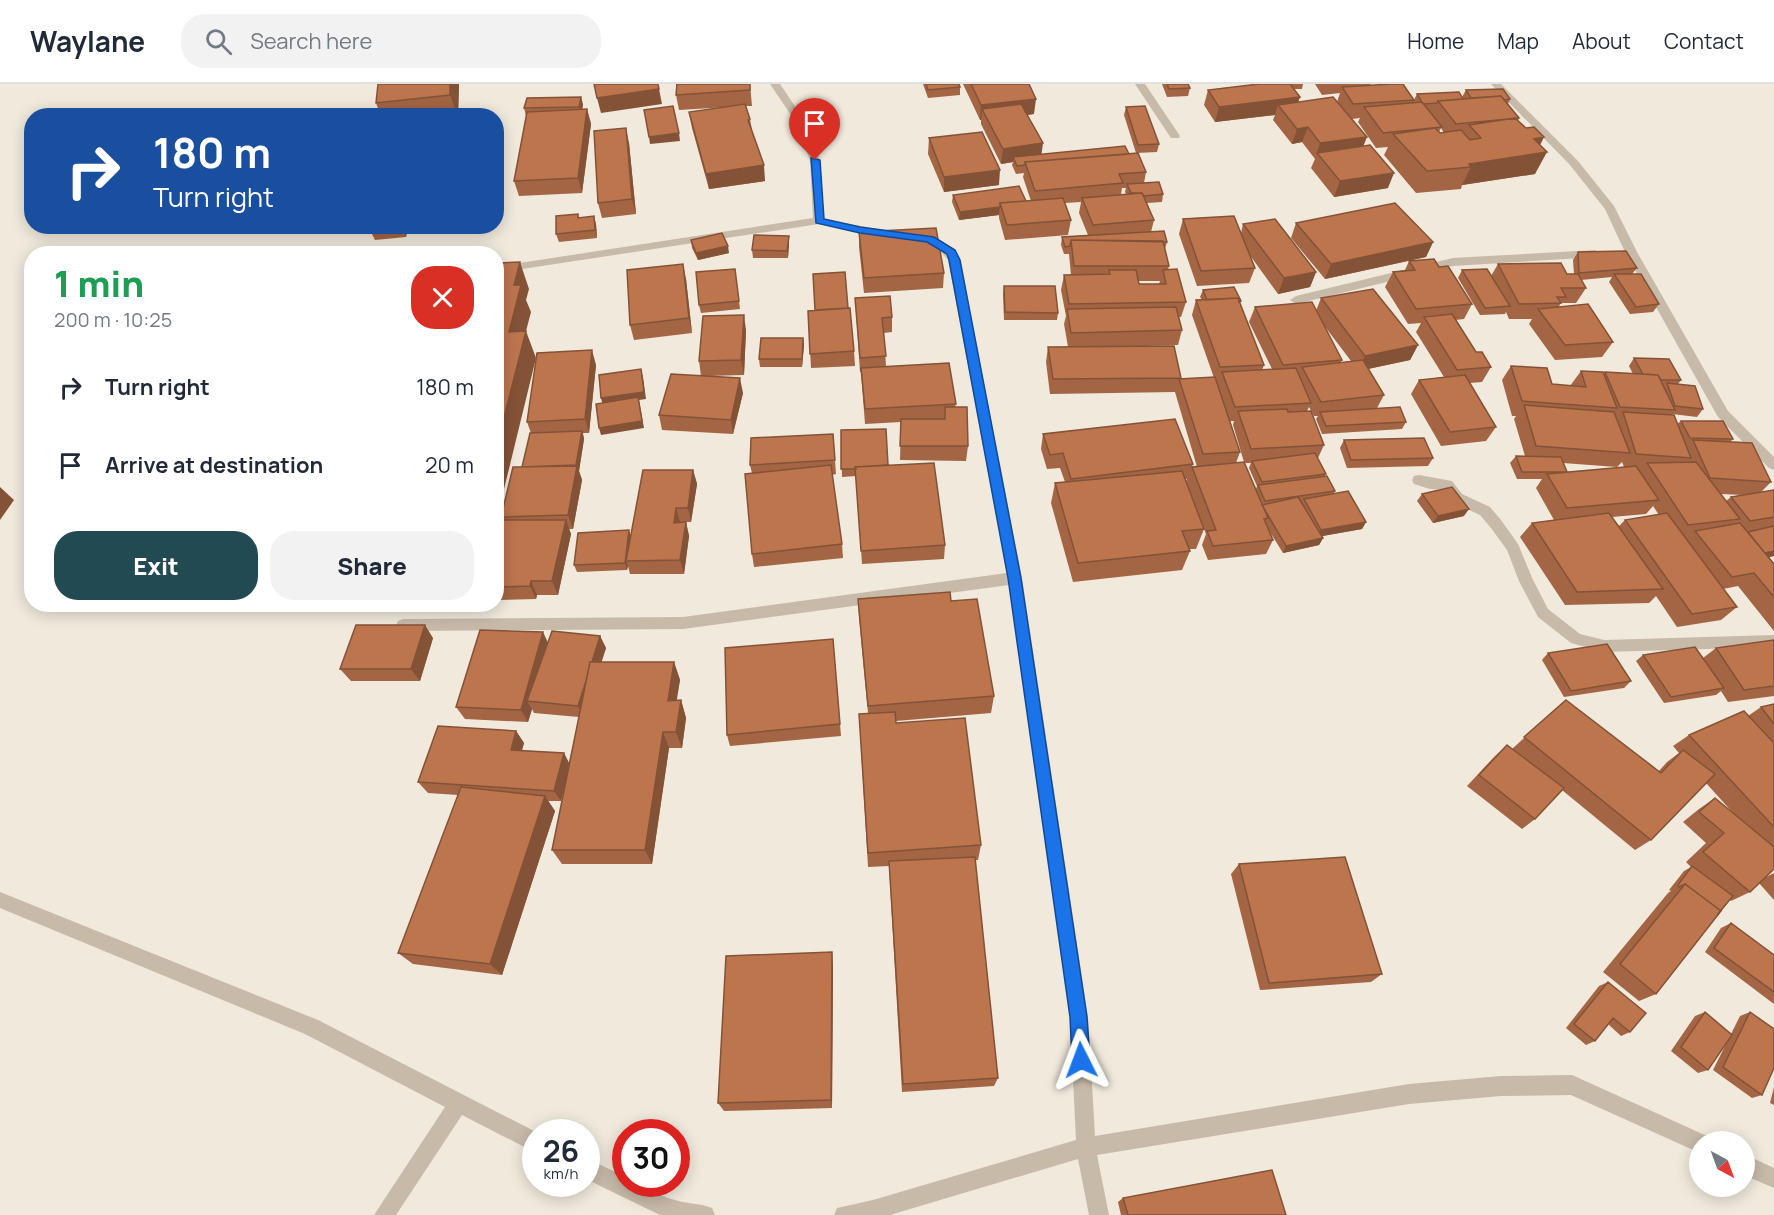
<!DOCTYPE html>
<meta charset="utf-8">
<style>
:root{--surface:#fff;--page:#f2f2f3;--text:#1f2937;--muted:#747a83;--line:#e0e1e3;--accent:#214a53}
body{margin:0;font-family:Manrope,sans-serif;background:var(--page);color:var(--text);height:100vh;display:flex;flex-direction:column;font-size:22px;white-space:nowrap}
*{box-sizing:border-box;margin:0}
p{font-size:20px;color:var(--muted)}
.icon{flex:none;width:33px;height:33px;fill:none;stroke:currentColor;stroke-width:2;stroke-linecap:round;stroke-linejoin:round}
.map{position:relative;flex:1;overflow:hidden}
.side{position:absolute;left:24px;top:162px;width:480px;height:366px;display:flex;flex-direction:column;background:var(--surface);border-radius:24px;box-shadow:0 3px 15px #0003}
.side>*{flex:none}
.banner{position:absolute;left:24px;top:24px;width:480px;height:126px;border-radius:24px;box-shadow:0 3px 15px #0003;background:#1a4fa0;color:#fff;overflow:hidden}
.needle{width:39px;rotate:139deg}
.tools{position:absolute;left:1689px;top:1047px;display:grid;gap:12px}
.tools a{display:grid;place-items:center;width:66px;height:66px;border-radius:50%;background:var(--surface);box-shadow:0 3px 15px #0003;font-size:30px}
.speed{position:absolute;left:522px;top:1035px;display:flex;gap:12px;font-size:30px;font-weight:700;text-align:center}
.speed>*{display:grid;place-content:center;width:78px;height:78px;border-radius:50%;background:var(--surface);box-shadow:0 3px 15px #0003;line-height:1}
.speed small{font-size:15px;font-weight:400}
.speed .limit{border:9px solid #d22;background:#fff;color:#111}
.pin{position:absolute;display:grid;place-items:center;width:51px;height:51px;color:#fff;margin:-62px -26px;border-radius:50% 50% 50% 0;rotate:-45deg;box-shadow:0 0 6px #0007}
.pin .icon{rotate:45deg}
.me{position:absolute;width:66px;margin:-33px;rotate:357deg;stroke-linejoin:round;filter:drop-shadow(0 0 4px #0008)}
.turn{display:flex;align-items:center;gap:21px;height:126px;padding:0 30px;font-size:27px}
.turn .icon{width:78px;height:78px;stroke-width:2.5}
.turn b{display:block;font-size:42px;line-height:51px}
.round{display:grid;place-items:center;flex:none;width:63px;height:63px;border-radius:24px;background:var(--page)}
.summary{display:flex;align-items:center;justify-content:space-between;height:102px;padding:0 30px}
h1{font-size:36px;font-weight:800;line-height:45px;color:#1e9e55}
.primary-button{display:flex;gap:12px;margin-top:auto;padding:12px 30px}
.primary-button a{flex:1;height:69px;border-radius:24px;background:var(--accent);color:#fff;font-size:24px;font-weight:800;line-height:69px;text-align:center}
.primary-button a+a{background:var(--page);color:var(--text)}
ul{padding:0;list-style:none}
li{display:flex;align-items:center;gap:18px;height:78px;padding:0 30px}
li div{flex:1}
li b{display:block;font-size:22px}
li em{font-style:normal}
header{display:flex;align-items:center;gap:36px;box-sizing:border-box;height:84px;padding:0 30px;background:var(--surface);border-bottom:2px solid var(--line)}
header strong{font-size:28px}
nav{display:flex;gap:33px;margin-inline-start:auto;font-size:21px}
.search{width:420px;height:54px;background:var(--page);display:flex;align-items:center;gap:15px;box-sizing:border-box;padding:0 21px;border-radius:24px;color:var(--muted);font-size:22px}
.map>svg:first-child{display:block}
</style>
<header>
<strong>Waylane</strong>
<div class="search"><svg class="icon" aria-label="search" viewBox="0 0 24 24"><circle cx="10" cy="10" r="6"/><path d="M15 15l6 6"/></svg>Search here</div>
<nav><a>Home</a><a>Map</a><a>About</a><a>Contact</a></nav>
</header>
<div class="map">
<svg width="1774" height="1131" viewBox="0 0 1774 1131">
<rect width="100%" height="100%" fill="#f0e9dc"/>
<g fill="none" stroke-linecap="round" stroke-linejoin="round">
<path fill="#c7baa9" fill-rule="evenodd" d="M770,0H780L803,34L820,76L824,135L893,148V152L860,149L819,140L509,187L507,184L513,180L813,134L810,76L793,34Z
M1135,0H1145L1180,52L1179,54H1171Z
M1491,0H1501L1578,77L1614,122L1637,168L1728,327L1774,373V386L1769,384L1718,333L1625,168L1605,125L1570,81Z
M919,150C937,154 951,159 960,176L1022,494L1088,933L1095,1052L1409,1000L1501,992L1572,991L1707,1052L1709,1058H1700V1069L1571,1011L1501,1012L1409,1020L1097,1071L1109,1131H1089L1078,1075L890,1131H834L837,1124L873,1116L1076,1056L1070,933L1009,501L683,545L403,547L398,545L396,541L398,537L403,535L683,533L1007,489L948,176L936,162L915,155V151Z
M1595,166L1601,170L1599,173L1453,182L1296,220L1290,216L1296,212L1453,174Z
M1419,391L1452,397L1462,410L1490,423L1501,436L1518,460L1533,496L1548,525L1580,550L1604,556L1774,551V563L1604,568L1571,559L1538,533L1519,497L1507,466L1491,444L1480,431L1452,418L1443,406L1430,405L1414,400L1412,396L1414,392Z
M0,808L318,936L536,1048V1069L462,1031L396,1131H374L445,1023L305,950L0,824Z
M1744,1070L1774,1084V1104L1744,1091Z
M586,1074L626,1093V1100C647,1100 656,1111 675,1116C687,1120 700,1119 712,1124L715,1131H660L586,1095Z"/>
</g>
<path fill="#a36543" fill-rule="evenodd" d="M378,0H459L458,32H381L376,19Z
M676,0H750L752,22H746L750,35L752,46L765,97L709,105L692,44L689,28L727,23L679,26L676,11Z
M923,0H959L960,3V11L928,14Z
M963,0H1029L1034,30L1027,31L1041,70H1129L1146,88L1144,99L1163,110L1162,118L1147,119L1154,136L1151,148L1167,158L1165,165L1169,182L1168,186L1186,218L1181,233H1179L1182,246L1178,261L1145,262L1181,294L1180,295L1214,294L1192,231L1196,216H1202L1200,213L1203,206L1241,217L1240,219L1264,281L1262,286L1272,285L1249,238L1255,223L1316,227L1321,214L1418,261L1410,276L1368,285L1384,311L1377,324L1406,338L1402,345L1322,350L1316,335L1318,332H1314L1309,323L1307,327L1324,361L1318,374L1326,390L1325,392L1335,407L1334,409L1366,438L1362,445L1322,452L1323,454L1319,461L1283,469L1267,443L1273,456L1266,470L1208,476L1202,461L1206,450L1186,397L1187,395H1185L1204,445L1196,465H1189L1190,467L1182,486L1073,498L1051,419L1055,399L1065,398L1060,384L1047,385L1041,365L1043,350L1193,380L1192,383H1197L1175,308L1050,310L1046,278L1048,263H1068L1064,240L1066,232L1061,206L1064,191H1071L1069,170H1064L1061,161L1062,153L1088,151L1079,129L1081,118L1065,119L1071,136L1068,151L1005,156L999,134V131L959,136L952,118L953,111L1026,117H1031L1023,93L1024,89L1016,90L1012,81L1013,78L1001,80L981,40V36H980ZM1122,104H1126L1125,108L1126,110H1121ZM1138,197H1160L1159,200H1139ZM1323,240L1351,277L1340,279L1342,276ZM1230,337H1234L1233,341L1244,378L1236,379L1240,368ZM1245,379H1251L1249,384L1257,402L1256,405Z
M1162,0H1188L1190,4L1188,12L1167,13Z
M1259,0H1303L1302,5H1293L1300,13L1298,18H1337L1340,9L1322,11L1315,0H1371L1370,1L1414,16L1417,10L1462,13L1466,6L1510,15L1508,20L1519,34L1518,37L1526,44L1544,53L1540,61L1535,90L1462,101L1461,105L1416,109L1384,71L1388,63L1376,64L1358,38L1360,34L1352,35L1363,62L1388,104L1334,113L1311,84L1315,75L1302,58L1292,60L1273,36L1275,31L1215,38L1204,21L1208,6ZM1441,44L1444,49H1440L1439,48Z
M581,13L583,21L582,25H587L591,40L582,109L519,112L514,97L526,32L524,24Z
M1126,23L1159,60L1157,68L1136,69L1124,31Z
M929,54L999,101L944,108L928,70Z
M629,59L636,130L602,134L598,119Z
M578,130L579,134L596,140L597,154L559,158L556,150Z
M1183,135L1241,149L1243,140L1316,188L1310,203L1278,210L1249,170L1255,184L1249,199L1197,202L1179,150Z
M1296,139L1433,158L1426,173L1325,195L1291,154Z
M408,142L406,153L375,156L371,148Z
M859,148L944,189L943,204L864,209L859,163Z
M789,152V159L788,174H753L752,166Z
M691,156L729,169L698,176L692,164Z
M1578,168L1637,184L1632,190L1659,220L1653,228L1630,230L1609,198L1612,193L1581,196L1586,204L1576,219H1561L1559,222L1613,258L1602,273L1555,276L1529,240L1532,235H1509L1506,228L1505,230L1480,231L1458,194L1462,186L1491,192L1498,180L1567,190H1574L1573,176Z
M1409,177L1439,183L1472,220L1464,235L1455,236L1476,268L1491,283L1482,298L1470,299L1496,343L1486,357L1441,362L1411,310L1419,296L1444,293L1416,248L1421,239L1408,240L1385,203L1393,188L1405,186Z
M735,185L740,225L701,229L699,221Z
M686,195L692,249L634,256L630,241Z
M1004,202L1058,229L1057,236H1004L1003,210Z
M855,214L892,233V248L884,249L886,283L956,320L955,323L968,362L966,377L900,376L901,338L865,340L861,288H860Z
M848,224L854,267L855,282L811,284L808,227Z
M746,246L744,291L707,292L743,309L733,350L662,346L659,331L701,292L699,277Z
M803,254L804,261L802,283H760L759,275Z
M1634,274L1681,296L1678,300L1703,325L1697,333L1672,330L1671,331L1677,340L1681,337L1733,355L1730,358L1771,398L1761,408L1774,406V472L1769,473L1774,480V547L1738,502L1723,505L1737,523L1721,536L1677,543L1656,512L1649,519L1565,521L1520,453L1532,439L1554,436L1536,404L1542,395H1517L1510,379L1516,372H1525L1514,335L1516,332H1512L1502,296L1511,282L1552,300L1570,302L1581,287L1604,289L1605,288L1633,290L1629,282ZM1622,378L1624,383L1567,388L1563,379L1617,383ZM1721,410L1743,411L1731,413L1726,417ZM1653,422L1659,431L1625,436L1619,442L1612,433L1646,430Z
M596,281L589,349H583L584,355L579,387L582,396L573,445H569L571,450L558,511H537L536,515L496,516V448L503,436L501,433L522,383L531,349L527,338Z
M841,346L888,381L945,461L944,475L862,480L856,392L842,393Z
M833,350L836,390L832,391L842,460L843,474L754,483L752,470V389L750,381Z
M1344,356L1433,374L1428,382L1347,384L1340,364Z
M693,386L697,400L691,438H680H686L689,452L684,490H630L628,482L627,486L577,488L574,481L631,451Z
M1422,410L1464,432L1433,439L1417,417Z
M858,515L951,517L994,612L991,629L896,637V639L981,761L978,776H975L998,994L994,1002L902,1008L889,782L868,783L859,630L868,629L859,534Z
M600,552L606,564L601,578H674L680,596L676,616H681L686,634L682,664H669L652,780H562L552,766L565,702L561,717H548L555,727L502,891L413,880L398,869L458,711L428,709L418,698L516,647L524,659L522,667L564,669L569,679L579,633L534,629L532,625L528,638L465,635L456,623L548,558Z
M433,554L420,597H351L340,585Z
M833,555L841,652L730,662L727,651Z
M1774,556V612L1728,618L1721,607L1716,611L1664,619L1636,577L1643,571L1703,574L1716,564Z
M1548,569L1631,597L1624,604L1564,613L1542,576Z
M1566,616L1659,687L1667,678L1679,669L1673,662L1689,651L1748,632L1761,623L1774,620V785L1766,793L1774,789V816L1759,799L1750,808L1731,817L1730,816L1656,910L1639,917L1603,888L1668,809L1671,807L1669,806L1684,787L1691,783L1686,778L1706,759L1683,738L1699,725L1715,714L1734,730L1706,699L1651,756L1635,766L1562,706L1535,735L1522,745L1467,702L1494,673L1507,661L1512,665Z
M1239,780L1382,890L1371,898L1260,906L1231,790Z
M1731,839L1774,871V920L1705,868L1721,844Z
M833,880L832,1024L724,1027L718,1019Z
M1608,898L1630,948L1621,952L1608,940L1595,957L1586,961L1566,944L1599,902Z
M1705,928L1731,950L1740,932L1750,928L1762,1011L1752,1014L1713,986L1727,958L1708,986L1698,989L1671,967L1695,932Z
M1774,1003V1021L1770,1019Z
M1123,1114L1286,1131H1121L1118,1118Z"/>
<path fill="#845237" d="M450,0H459L458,32L450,11Z
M659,5L662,20L601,29L597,14Z
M581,13L583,21L581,31L579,23Z
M1300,13L1294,28L1278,21L1275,31L1215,38L1219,23Z
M1036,15L1034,30L987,36L982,25L981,36H980L981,21Z
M587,25L591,40L582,109L578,94Z
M1308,43L1302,58L1292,60L1297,45Z
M626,44L629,59L636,130L632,115Z
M679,49L680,57L650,60L649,53Z
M1367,53L1361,68L1317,69L1315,75L1320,59Z
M1544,53L1535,70L1547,68L1535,90L1462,101L1471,83L1469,80L1534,55Z
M1043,59L1041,74L1013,73V78L1001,80L1003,65Z
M764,81L765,97L709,105L706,90Z
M1000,86L999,101L944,108V93Z
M1394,89L1388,104L1334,113L1340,97Z
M1000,123L999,131L959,136L960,128Z
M594,132L596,140L597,154L595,146Z
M403,142H408L406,153L403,145Z
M789,152V159L788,174L787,167Z
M1433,158L1426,173L1325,195L1331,180Z
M728,162L729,169L698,176L696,169Z
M520,178L529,205L526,216L531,228L519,274L509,248L514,201Z
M683,180L686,195L692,249L689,234Z
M1316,188L1310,203L1278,210L1284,194Z
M744,231L746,246L744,291L741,276Z
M526,247L536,274L496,438V365Z
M803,254L804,261L802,283V275Z
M1418,261L1410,276L1358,287L1365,272Z
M592,266L596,281L589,349L585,335Z
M641,285L643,293L646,315L639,316L644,344L601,351L599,344L603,322L601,314Z
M740,294L743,309L733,350L731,336Z
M582,347L584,355L579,387L582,396L573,445L568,431Z
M693,386L697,400L691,438L688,424Z
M0,403L14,416L0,436Z
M676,424L680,438L674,439Z
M1469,425L1464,432L1433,439L1438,432Z
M566,436L571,450L558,511L552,497Z
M686,438L689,452L684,490L680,476Z
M1366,438L1362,445L1317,453L1321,446Z
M629,446L631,453L626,477L628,482L627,486L625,479Z
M1323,454L1319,461L1283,469L1286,462Z
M1774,467V472L1755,476L1763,469Z
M531,497L537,511L536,515L530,502Z
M425,541L433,554L420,597L411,585Z
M543,548L549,561L527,617L532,625L528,638L521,626Z
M600,552L606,564L584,634L578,622Z
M674,578L680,596L674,634L668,617Z
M681,616L686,634L682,664L676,648Z
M516,647L524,659L518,677L511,666Z
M663,648L669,664L652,780L645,766Z
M564,669L570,681L561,717L554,707Z
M545,712L555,727L502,891L490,880Z
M832,868L833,880L832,1024L831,1016Z"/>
<path fill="#bd754e" stroke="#845237" stroke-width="1.5" d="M378,0H450V11L376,19Z
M594,0H658L659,5L597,14Z
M677,0H750V6L676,11Z
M926,0H959L960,3L928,6Z
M971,0H1029L1036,15L981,21Z
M1167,0H1188L1190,4L1169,5Z
M1259,0H1290L1300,13L1219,23L1208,6Z
M1392,0H1403L1414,16L1353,20L1342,3Z
M1503,5L1510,15L1504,16L1501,12L1471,14L1466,6Z
M1459,8L1463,15L1438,17L1437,19L1423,20L1417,10Z
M1501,12L1519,34L1456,40L1438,17Z
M581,13L579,23L524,24L527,14Z
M1333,13L1367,53L1320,59L1308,43L1297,45L1278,21Z
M1422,18L1442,43L1383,49L1364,23Z
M745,20L750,35L748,36L764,81L706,90L689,28Z
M1021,20L1043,59L1003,65L982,25Z
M673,22L679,49L649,53L644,26Z
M1145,22L1159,60L1138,61L1126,23Z
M587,25L578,94L514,97L527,28Z
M1515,34L1526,44L1534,43L1544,53L1534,55L1547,68L1469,80L1471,83L1427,87L1393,50L1435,44L1440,49L1461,46L1470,56L1481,54L1469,41Z
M626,44L632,115L598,119L594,47Z
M982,48L1000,86L944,93L929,54Z
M1370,61L1394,89L1340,97L1317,69Z
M1125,62L1129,70L1025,78V81L1017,82L1013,73Z
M1138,69L1146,88L1119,90L1123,99L1035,107L1025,78Z
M1159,98L1163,110L1144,112L1142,109H1131L1127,100Z
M1019,102L1026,117L1000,119V123L960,128L953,111Z
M1142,109L1154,136L1093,141L1082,114Z
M1063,114L1071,136L1007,141L1000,119Z
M1395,119L1433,158L1331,180L1296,139Z
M578,130V134L594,132L595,146L556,150V132Z
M1234,132L1255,184L1201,187L1183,135Z
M1275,135L1316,188L1284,194L1243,140Z
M372,142H403V145L371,148Z
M936,144L944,189L864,194L859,148Z
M1164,147L1167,158L1071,156L1070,162L1065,163L1062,153Z
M722,149L728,162L696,169L691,156Z
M754,151L789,152L787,167L752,166Z
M1071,156L1163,157L1169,182H1074Z
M1626,167L1637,184L1579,189L1578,168Z
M1434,175L1439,183L1448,182L1472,220L1416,225L1393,188L1415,186L1409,177Z
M520,178L514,201H521L509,248L526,247L496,365V179Z
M1561,179L1567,190H1578L1586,204H1561L1566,213H1557L1561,219L1519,220L1498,180Z
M683,180L689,234L630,241L627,186Z
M735,185L739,217L699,221L696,188Z
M1177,185L1186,218L1069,220L1064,191L1110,190L1109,186H1136L1139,200H1166L1163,186Z
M1487,185L1510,222L1485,224L1462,186Z
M845,188L848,224L815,226L813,190Z
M1614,190H1641L1659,220L1636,223Z
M1004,202H1055L1058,229L1005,228Z
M1234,203L1241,217L1239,218L1238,214L1207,216L1203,206Z
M1373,205L1418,261L1365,272L1321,214Z
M890,212L892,233L882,234L886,272L860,274L855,214Z
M1238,214L1264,281L1220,283L1196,216Z
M1312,218L1342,276L1283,281L1255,223Z
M1588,220L1613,258L1565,261L1538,225Z
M1176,223L1182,246L1071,249L1067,225Z
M850,224L854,267L810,270L808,227Z
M1452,230L1476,268H1482L1491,283L1457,286L1424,233Z
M744,231L741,276L699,277L703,232Z
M761,254H803L802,275H759Z
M1174,262L1181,294L1053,295L1048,263Z
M592,266L585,335L527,338L537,269Z
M1634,274L1669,275L1681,296H1661L1658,291L1643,290Z
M1363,276L1384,311L1321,318L1302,283Z
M949,279L956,320L865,325L861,284Z
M1511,282L1547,284L1552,300L1586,303L1581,287L1603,288L1617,324L1522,317Z
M1296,284L1311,319L1235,323L1222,288Z
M641,285L644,308L601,314L599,291Z
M1605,288L1658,291L1675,326L1620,323Z
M671,290L740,294L731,336L659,331Z
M1465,291L1496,343L1450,348L1419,296Z
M1215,293L1240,368L1203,370L1179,295Z
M1667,299L1695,302L1703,325L1675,322Z
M638,313L642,337L599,344L596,320Z
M1524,321L1614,328L1630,369L1536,362Z
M945,323H967L968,362H900L901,335H945Z
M1400,323L1406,338L1326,342L1320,328Z
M1287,325L1288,328L1311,327L1324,361L1251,365L1238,327Z
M1623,328L1674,331L1691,374L1636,370Z
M1175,335L1193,380L1071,395L1063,369L1050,371L1043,350Z
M1681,337H1723L1733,355L1690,354Z
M886,345L888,381L855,383L856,385H841V346Z
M582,347L576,381L522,383L530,349Z
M833,350L835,376L750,381L751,354Z
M1424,354L1433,374L1351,376L1344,356Z
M1693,356L1752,359L1771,398L1710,394Z
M1315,369L1326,390L1262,398L1252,377Z
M1516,372L1561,373L1567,388H1522Z
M1244,378L1268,434L1264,435L1273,456L1213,462L1207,447L1216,446L1192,383Z
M1696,378L1740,435L1688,441L1647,379Z
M934,379L945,461L861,467L855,383Z
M831,381L842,460L752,470L745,390Z
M577,382L568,431L501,433L513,383Z
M1636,382L1659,416L1567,424L1547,390Z
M643,386H693L688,424H676L674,439L686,438L680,476L626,477Z
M1182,387L1204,445L1182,447L1190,467L1078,479L1055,399Z
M1327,392L1335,407L1265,417L1258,401Z
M1452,403L1469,425L1438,432L1422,410Z
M1774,406V433L1750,437L1731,413Z
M1348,407L1366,438L1321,446L1304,415Z
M1298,413L1323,454L1286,462L1262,421Z
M1609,429L1663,505L1577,508L1532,439Z
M1667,429L1737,523L1692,530L1625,436Z
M500,436H566L552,497H531L530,502L496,503V448Z
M1740,439L1774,480V513L1754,489L1732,493L1695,447Z
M1774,442V467L1765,469L1748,448Z
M629,446L625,479L574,481L578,449Z
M950,508L951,517L977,515L994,612L868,622L858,515Z
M356,541H425L411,585H340Z
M480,546L543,548L521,626L456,623Z
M552,547L600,552L592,578H590L586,597L578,622L527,617Z
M833,555L840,640L727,651L725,564Z
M1774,556V602L1744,606L1716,564Z
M1607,560L1631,597L1571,607L1548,569Z
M1695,563L1724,604L1671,613L1643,571Z
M590,578H674L668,617L681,616L676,648H663L645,766H552Z
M1566,616L1661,689L1683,666L1715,690L1651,756L1524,653Z
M1774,620V640L1761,623Z
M1744,627L1774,659V743L1689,651Z
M895,628L896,639L965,634L981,761L868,769L859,630Z
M438,642L516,647L511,666L564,669L554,707L418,698Z
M1507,661L1564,704L1535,735L1479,691Z
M461,703L545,712L490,880L398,869Z
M1715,714L1774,763V785L1750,808L1703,768L1724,749L1699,728Z
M975,773L998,994L903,1000L889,777Z
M1345,773L1382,890L1269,899L1239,780Z
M1692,782L1733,812L1717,831L1721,827L1685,800L1679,803L1678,801Z
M1685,800L1721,827L1656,910L1620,880Z
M1731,839L1774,871V908L1714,864Z
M832,868L831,1016L718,1019L726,872Z
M1608,898L1646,929L1630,948L1613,934L1595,957L1574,940Z
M1705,928L1732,951L1708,986L1681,963Z
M1750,928L1774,945V984L1762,1011L1723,983Z
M1272,1086L1286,1131H1128L1123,1114Z"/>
<path fill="#1a73e8" stroke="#114b97" stroke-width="1.5" d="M811,74L820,76L824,135L860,143L934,153L955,166L960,176L1021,494L1087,933L1090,976L1087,983L1081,985L1075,983L1072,976L1070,933L1008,494L949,176L947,170L927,158L860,149L816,139Z"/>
</svg>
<div class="tools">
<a><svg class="needle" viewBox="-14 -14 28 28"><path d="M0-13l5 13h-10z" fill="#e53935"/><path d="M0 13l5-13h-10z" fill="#747a83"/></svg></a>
</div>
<div class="speed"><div>26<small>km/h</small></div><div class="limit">30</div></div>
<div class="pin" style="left:815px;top:76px;background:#d93025"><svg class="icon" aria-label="arrive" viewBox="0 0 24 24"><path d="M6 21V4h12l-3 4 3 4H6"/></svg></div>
<svg class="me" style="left:1081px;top:976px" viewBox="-20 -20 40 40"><path d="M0-17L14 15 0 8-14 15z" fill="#1a73e8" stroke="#fff" stroke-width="4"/></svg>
<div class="banner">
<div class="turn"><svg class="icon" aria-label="right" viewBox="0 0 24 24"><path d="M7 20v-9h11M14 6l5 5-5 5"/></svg><div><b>180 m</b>Turn right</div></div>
</div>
<section class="side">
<div class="summary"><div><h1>1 min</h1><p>200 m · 10:25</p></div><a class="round" style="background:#d93025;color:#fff"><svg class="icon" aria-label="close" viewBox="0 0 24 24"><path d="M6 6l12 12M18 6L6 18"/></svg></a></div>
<ul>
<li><svg class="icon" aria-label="right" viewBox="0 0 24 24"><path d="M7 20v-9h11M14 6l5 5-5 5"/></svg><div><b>Turn right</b></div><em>180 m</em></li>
<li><svg class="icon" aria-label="arrive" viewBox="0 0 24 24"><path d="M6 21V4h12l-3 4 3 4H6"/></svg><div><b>Arrive at destination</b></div><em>20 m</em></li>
</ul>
<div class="primary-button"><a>Exit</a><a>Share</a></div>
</section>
</div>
